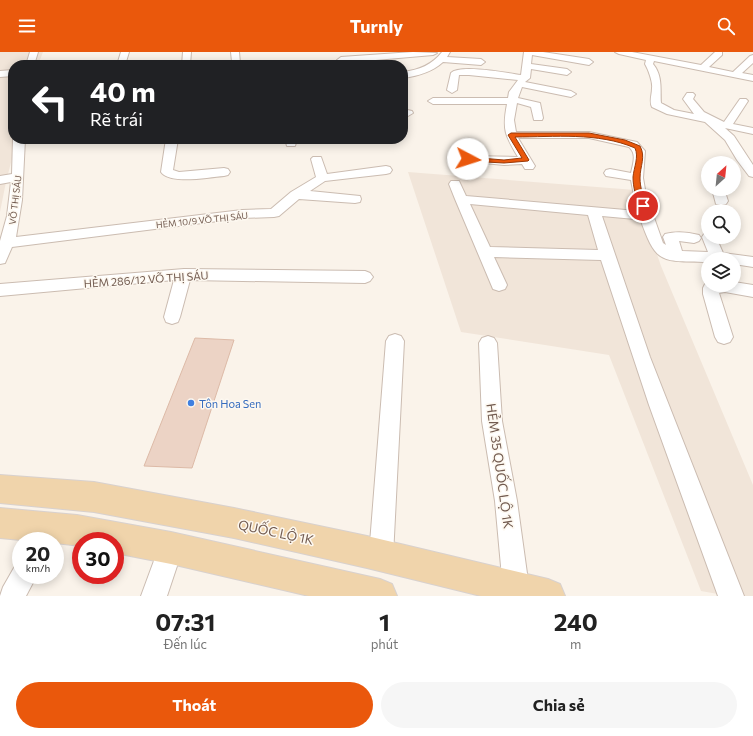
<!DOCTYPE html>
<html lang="vi">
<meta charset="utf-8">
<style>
:root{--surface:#fff;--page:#f6f6f6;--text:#222;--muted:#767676;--accent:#ea580c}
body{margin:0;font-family:Commissioner,sans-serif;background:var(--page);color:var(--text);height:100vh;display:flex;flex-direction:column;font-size:15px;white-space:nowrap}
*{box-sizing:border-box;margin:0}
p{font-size:13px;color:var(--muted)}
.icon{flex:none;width:22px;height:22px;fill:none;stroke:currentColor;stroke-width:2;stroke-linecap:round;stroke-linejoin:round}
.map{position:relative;height:544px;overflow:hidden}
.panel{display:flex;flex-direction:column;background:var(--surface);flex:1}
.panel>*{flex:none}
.banner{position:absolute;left:8px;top:8px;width:400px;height:84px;border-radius:16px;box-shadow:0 2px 10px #0003;background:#202124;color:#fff;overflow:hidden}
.needle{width:26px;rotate:27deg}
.fabs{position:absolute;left:701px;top:104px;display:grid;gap:8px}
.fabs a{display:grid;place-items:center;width:40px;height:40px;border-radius:50%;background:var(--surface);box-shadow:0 2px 10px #0003;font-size:20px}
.speed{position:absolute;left:12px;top:480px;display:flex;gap:8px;font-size:20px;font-weight:700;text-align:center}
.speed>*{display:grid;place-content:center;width:52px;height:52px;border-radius:50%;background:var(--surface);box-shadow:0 2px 10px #0003;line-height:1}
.speed small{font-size:10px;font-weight:400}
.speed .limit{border:6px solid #d22;background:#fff;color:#111}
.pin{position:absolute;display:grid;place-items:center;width:34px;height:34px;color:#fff;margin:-17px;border:2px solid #fff;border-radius:50%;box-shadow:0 1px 4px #0007}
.me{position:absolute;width:44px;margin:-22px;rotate:95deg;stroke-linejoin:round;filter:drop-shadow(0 0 3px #0008)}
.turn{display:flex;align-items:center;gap:14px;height:84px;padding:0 16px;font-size:18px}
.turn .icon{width:52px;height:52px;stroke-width:2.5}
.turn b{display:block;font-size:28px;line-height:34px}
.eta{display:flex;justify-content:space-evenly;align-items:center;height:68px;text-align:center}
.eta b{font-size:24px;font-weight:700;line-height:28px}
.primary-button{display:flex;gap:8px;margin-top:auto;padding:8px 16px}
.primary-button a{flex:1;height:46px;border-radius:24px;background:var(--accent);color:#fff;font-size:16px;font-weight:700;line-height:46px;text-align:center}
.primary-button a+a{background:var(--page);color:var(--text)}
header{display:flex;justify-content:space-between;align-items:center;height:52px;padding:0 16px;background:var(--accent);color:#fff;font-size:18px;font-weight:700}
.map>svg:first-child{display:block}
</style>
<header><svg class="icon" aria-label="menu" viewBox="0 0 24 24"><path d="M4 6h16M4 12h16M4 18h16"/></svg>Turnly<svg class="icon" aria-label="search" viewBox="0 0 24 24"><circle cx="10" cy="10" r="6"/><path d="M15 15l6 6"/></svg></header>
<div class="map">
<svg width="753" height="544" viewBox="0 0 753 544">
<rect width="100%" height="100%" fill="#faf3ea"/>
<path fill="#f1e5d9" d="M0,0H43L38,13H13V87H17L6,130L0,160Z
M408,120L635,138L661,214L753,433V544H729L701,539L609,303L461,280Z"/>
<path fill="#ecd3c5" stroke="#ddbaa7" d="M195,286L234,288L192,416L144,414Z"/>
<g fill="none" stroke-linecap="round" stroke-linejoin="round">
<defs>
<path id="minor" d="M30,0H38L34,13H26Z
M121,0H129L125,13H117Z
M183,0H191L190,13H182Z
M231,0H239L240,11L239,13H229L232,10Z
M413,0L437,1L433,3L341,11L337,8L341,5Z
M442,0H450L447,5L481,7L485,10L481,13L443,10C432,20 418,24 403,26V20C419,18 432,13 442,0Z
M524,0H543L589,7L593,10L589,13L532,3L531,12L567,17L571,20L567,23L531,17L530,26L525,30L571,39L576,42L571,45L522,35L518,46L540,51L543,66L542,68H534L531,55L517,51L514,68L516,80H589L637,90L645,99L643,126L646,143L663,191L666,193L663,185L665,182C676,179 688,180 699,183L701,186L699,189L694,191L679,189L682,199L708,200L702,185L704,182L708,181V185H716L723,201L753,205V215L734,212V207H708V210C661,209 656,213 640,166L635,167L602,164L650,305L744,544H718L649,353L601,208L494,205L507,233L505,237L499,239L493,237L455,147L449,132L451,129H459L466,144L637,159L631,128L606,124L604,121L606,118L610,117L631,121C633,111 637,102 629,95L589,86H518L535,114L533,117H525L522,112L504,113L464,109L462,107L464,105L468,104L518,105C505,83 502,78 507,52H433L428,49L433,46H508L509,40L518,28L469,23H459L457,38L452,41L447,38L451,21C460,12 507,21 521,23ZM470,152L588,163L598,198L490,195Z
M615,0H632L701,13L715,0H722V3L709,15L733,20L750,4L753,3V11L742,21L753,23V29L654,9L653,12C663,24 660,38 661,51L674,58L694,62L683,47L687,41H693L695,43L693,47L704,60L724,70L740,47H746L748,49L733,72L753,76V82L725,76L734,84L753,113V125L749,124L737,108L725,88L705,70L667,62L652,55C649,49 652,43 652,36C653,30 648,17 645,12L646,8L619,2Z
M13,18V24L0,25V19Z
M403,57L412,59L413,61L408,64L403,63Z
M13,87H25L22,148L16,185L242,158L271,157L291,140L316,125L311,107L313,105H321L327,122L386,114L390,115L392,118L390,121L386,122L325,129L310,139L360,144L361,147L360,150L355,151L299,147L279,164L274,165L242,166L12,195L5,211L0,212V189L7,164L11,130L0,132V124L12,122Z
M166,87H178L173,118L179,120L224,116L228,117L230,120L228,123L224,124C209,125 170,133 161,120Z
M285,87H297L295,94H287Z
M712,137H724L728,149L726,152H716Z
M184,217L365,219L370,221L373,225L370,229L365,231L190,228L180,265L178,270L172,272L166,270L164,265L174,228L0,244V232Z
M734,230L753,233V245L725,240L719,241L733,285L730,290L724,292L718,290L715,285L703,242V236L705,232L708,231V233H734Z
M395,282L401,284L404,289L393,504L390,513L381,516L372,513L369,504L386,289L389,284Z
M488,284L494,286L497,291L502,369L517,449L529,536L525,544H507L503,536L495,449L482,369L479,291L482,286Z
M171,484L180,487L183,496L167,544H141L162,487Z
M21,512V523H37L26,544H0L3,535L15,514Z"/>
<path id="major" d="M0,423L94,430L234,456L367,484L548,527L560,532L565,544H481L367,516L234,486L94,460L0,451Z
M0,456L77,463L171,480L380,527L392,532L397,544H309L171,512L115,501V489H81V494L55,491V489H31L0,486Z"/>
</defs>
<use href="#minor" stroke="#cbbcb1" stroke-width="2"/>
<use href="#major" stroke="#d8d1ce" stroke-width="2"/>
<use href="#minor" fill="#fff" fill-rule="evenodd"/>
<use href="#major" fill="#f0d4ab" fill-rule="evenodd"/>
</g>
<path fill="#ea580c" stroke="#983908" d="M589,81L625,88L640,94C646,105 640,114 640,126C640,135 643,145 647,154L646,156H641C636,147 633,135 633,125C634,115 639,105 635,96C598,80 554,85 515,85L529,108L528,109L504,111L468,109L465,107L468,105L504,108L522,106L508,83L511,81Z"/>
<circle fill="#3f7fe0" stroke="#fdf8f0" stroke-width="1.5" cx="191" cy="351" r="4"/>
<g text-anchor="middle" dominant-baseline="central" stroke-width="3" stroke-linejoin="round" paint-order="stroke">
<g font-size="9" fill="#725b50" stroke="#fdf8f0">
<text transform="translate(15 148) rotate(-83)">VÕ THỊ SÁU</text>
<text transform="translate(202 168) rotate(-6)">HẺM 10/9 VÕ THỊ SÁU</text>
</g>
<g font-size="11" fill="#725b50" stroke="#fdf8f0">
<text transform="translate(146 227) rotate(-4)">HẺM 286/12 VÕ THỊ SÁU</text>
</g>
<g font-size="11" fill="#366cbe" stroke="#fdf8f0" text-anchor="start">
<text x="199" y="351">Tôn Hoa Sen</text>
</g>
<g font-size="13" fill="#725b50" stroke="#fdf8f0">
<text transform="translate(500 414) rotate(82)">HẺM 35 QUỐC LỘ 1K</text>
<text transform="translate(276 480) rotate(12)">QUỐC LỘ 1K</text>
</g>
</g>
</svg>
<div class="fabs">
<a><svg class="needle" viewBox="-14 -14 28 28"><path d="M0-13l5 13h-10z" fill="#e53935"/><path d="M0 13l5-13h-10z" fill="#767676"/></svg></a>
<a><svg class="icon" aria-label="search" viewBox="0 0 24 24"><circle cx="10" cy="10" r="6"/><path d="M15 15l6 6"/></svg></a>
<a><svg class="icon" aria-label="layers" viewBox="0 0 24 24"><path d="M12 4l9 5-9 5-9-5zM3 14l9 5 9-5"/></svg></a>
</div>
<div class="speed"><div>20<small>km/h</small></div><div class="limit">30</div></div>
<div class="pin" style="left:643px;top:154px;background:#d93025"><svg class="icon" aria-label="arrive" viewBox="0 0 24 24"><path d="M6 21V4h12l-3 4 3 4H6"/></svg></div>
<svg class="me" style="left:468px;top:107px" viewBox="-20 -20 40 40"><circle r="19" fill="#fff"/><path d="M0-13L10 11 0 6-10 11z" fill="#ea580c"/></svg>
<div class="banner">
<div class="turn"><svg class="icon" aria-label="left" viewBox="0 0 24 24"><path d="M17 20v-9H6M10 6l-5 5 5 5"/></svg><div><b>40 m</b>Rẽ trái</div></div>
</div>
</div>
<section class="panel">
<div class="eta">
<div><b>07:31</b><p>Đến lúc</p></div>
<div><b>1</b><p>phút</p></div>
<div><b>240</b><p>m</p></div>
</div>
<div class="primary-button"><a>Thoát</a><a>Chia sẻ</a></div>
</section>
